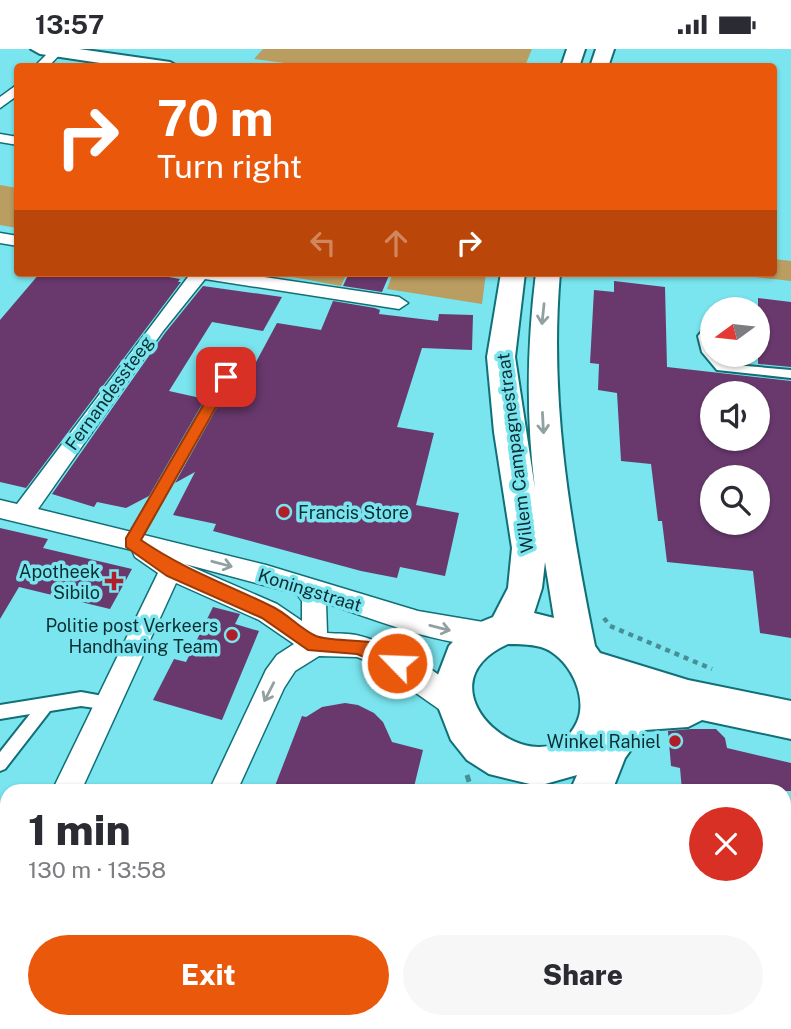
<!DOCTYPE html>
<meta charset="utf-8">
<style>
:root{--surface:#fff;--page:#f7f7f7;--text:#2b2b33;--muted:#7c7c81;--accent:#ea580c}
body{margin:0;font-family:"Public Sans",sans-serif;background:var(--page);color:var(--text);height:100vh;display:flex;flex-direction:column;font-size:26px;white-space:nowrap}
*{box-sizing:border-box;margin:0}
p{font-size:23px;color:var(--muted)}
.icon{flex:none;width:38px;height:38px;fill:none;stroke:currentColor;stroke-width:2;stroke-linecap:round;stroke-linejoin:round}
.map{position:relative;flex:1;overflow:hidden}
.sheet{position:absolute;left:0px;top:735px;width:791px;height:245px;display:flex;flex-direction:column;background:var(--surface);border-radius:21px 21px 0 0;box-shadow:0 2px 5px #0004}
.sheet>*{flex:none}
.top-card{position:absolute;left:14px;top:14px;width:763px;height:214px;border-radius:7px;box-shadow:0 2px 5px #0004;background:#ea580c;color:#fff;overflow:hidden}
.needle{width:46px;rotate:255deg}
.buttons{position:absolute;left:700px;top:248px;display:grid;gap:14px}
.buttons a{display:grid;place-items:center;width:70px;height:70px;border-radius:50%;background:var(--surface);box-shadow:0 2px 5px #0004;font-size:35px}
.pin{position:absolute;display:grid;place-items:center;width:60px;height:60px;color:#fff;margin:-30px;border-radius:14px;box-shadow:0 4px 10px #0006}
.me{position:absolute;width:77px;margin:-38px;rotate:294deg;stroke-linejoin:round;filter:drop-shadow(0 0 5px #0008)}
.turn{display:flex;align-items:center;gap:24px;height:147px;padding:0 28px;font-size:32px}
.turn .icon{width:91px;height:91px;stroke-width:2.5}
.turn b{display:block;font-size:49px;line-height:60px}
.lanes{display:flex;align-items:center;height:66px;padding:0 28px;background:#0003;justify-content:center;gap:35px;direction:ltr}
.lanes .off{opacity:.35}
.round{display:grid;place-items:center;flex:none;width:74px;height:74px;border-radius:37px;background:var(--page)}
.overview{display:flex;align-items:center;justify-content:space-between;height:119px;padding:0 28px}
h1{font-size:42px;font-weight:800;line-height:52px}
.primary-button{display:flex;gap:14px;margin-top:auto;padding:14px 28px}
.primary-button a{flex:1;height:80px;border-radius:42px;background:var(--accent);color:#fff;font-size:28px;font-weight:800;line-height:80px;text-align:center}
.primary-button a+a{background:var(--page);color:var(--text)}
.status{display:flex;justify-content:space-between;align-items:center;height:49px;padding:0 35px;background:var(--surface);direction:ltr}
.status svg{height:19px;fill:currentColor}
.map>svg:first-child{display:block}
</style>
<div class="status"><b>13:57</b><svg viewBox="0 0 49 12"><path d="M0 12V9h3v3zM5 12V6h3v6zM10 12V3h3v9zM15 12V0h3v12zM26 1h20v11H26zM47 4h2v5h-2z"/></svg></div>
<div class="map">
<svg width="791" height="980" viewBox="0 0 791 980">
<rect width="100%" height="100%" fill="#7ae5ef"/>
<path fill="#ba9d61" d="M263,0H532L525,17L315,18L254,10Z
M0,136L17,139V179L0,176Z
M774,210L791,212V232L739,226L774,224Z
M283,224H347L341,237L282,226Z
M393,224H486L482,255L387,240Z"/>
<path fill="#69396d" fill-rule="evenodd" d="M40,224H146L180,230L178,233H181L26,439L0,433V271Z
M349,224H390L382,243L343,237Z
M614,232L665,238L667,318L791,332V589L760,584L753,522L667,513L662,472H658L651,415L621,412L617,344L598,341L599,315L590,314L594,241L614,243ZM712,345H758V390H712ZM712,429H758V474H712Z
M203,237L282,248L263,282L212,273L169,342L205,350L149,447L126,459L97,453L94,458L52,445L165,284Z
M758,249L791,253V318L758,315Z
M333,252L375,259L380,261L379,265L438,272L439,265L473,266L472,301L422,299L397,378L434,384L416,456L459,464L445,527L400,518L397,529L361,522L213,482L216,475L173,466L195,423L175,434L220,353L233,356L277,274L321,281Z
M0,479L48,490L43,499L132,520L110,560L19,538L0,570Z
M213,558L240,565L235,575L259,582L222,671L153,651L174,610L186,613Z
M345,654L358,656L374,664L383,673L392,693L423,701L413,742H273L302,667L306,668L322,658Z
M691,680H716L725,689L727,699L791,714V742H682L680,719L671,717L668,682Z"/>
<g fill="none" stroke-linecap="round" stroke-linejoin="round">
<defs>
<path id="lane" d="M712,273V282L708,287L712,306H716L724,315L791,321V329L717,321L702,303L698,287L709,274Z
M226,324L231,328L136,497H128L126,493L128,489L222,325Z
M81,643L114,649L116,654L114,659L109,661L81,657L50,662L5,720L0,722V703L30,665L0,670V656Z
M257,973H275L273,980H255Z"/>
<path id="street" d="M52,0L63,2L48,18H34Z
M18,35V46L0,59V48Z
M0,85L18,88V96L0,93Z
M0,184L18,187V197L0,194Z
M191,224H237L399,248L408,254L399,260L205,230L163,282L38,460L266,516L418,562L489,574L498,577L501,585L498,593C463,606 364,567 326,554L327,584C338,585 350,584 360,587C392,595 456,628 469,659L465,668L456,672L373,614L357,608L319,607L295,622L284,639L237,742H209L266,621L277,606L294,595L259,571L176,534L81,742H52L158,524L135,508L132,501L0,469V451L17,455ZM185,515L297,545L302,552V572L277,555Z
M7,833V873L0,876V836Z
M109,973H143L140,980H106Z"/>
<path id="secondary" d="M31,0H79L170,13L179,18H127L40,5Z
M567,0H585L579,18H561Z
M596,0H614L608,18H590Z
M501,224H525L515,308L535,440C526,367 527,297 536,224H560C549,351 570,473 595,597L600,604L688,631L791,652V690L702,671L688,678L645,681L625,709L612,742H570L577,726L538,737L489,725L467,711L451,691L437,655L436,631L449,597L466,579L493,568L508,539L512,499L494,383L487,308ZM545,513L554,569L534,564L542,539ZM508,595C519,595 530,595 541,598C568,606 589,647 577,673C543,746 409,640 508,595Z
M564,973H612L614,980H566Z
M631,973H679L682,980H634Z"/>
</defs>
<use href="#lane" stroke="#116f77" stroke-width="4"/>
<use href="#street" stroke="#116f77" stroke-width="3"/>
<use href="#secondary" stroke="#116f77" stroke-width="4"/>
<path stroke="#468f96" stroke-width="4.5" stroke-dasharray="5 5" stroke-linecap="butt" d="M604,569L610,577L712,620"/>
<path stroke="#468f96" stroke-width="5" stroke-dasharray="7 7" stroke-linecap="butt" d="M467,726L472,742"/>
<use href="#lane" fill="#fff" fill-rule="evenodd"/>
<use href="#street" fill="#fff" fill-rule="evenodd"/>
<use href="#secondary" fill="#fff" fill-rule="evenodd"/>
</g>
<defs><path id="oneway-shaft" d="M-6 0H5M1.5-3L5.5 0L1.5 3" fill="none" stroke-width="1.6" stroke-linecap="round" stroke-linejoin="round" transform="scale(1.75)"/></defs>
<g stroke="#91a1a2">
<use href="#oneway-shaft" transform="translate(543 265) rotate(96)"/>
<use href="#oneway-shaft" transform="translate(543 374) rotate(87)"/>
<use href="#oneway-shaft" transform="translate(222 515) rotate(15)"/>
<use href="#oneway-shaft" transform="translate(440 579) rotate(14)"/>
<use href="#oneway-shaft" transform="translate(269 643) rotate(117)"/>
</g>
<path fill="#ea580c" stroke="#983908" stroke-width="2" d="M226,323L233,328L141,491C185,521 224,534 271,557C287,564 300,580 316,587C338,596 392,583 405,614L403,620L397,622L357,605L308,601L262,569L167,527L126,498V489L222,324Z"/>
<g fill="#b01e29" stroke="#7ae5ef" stroke-width="2.5">
<circle cx="284" cy="463" r="7"/>
<path d="M110.5 521.5h7v7h7v7h-7v7h-7v-7h-7v-7h7z"/>
<circle cx="232" cy="586" r="7"/>
<circle cx="675" cy="692" r="7"/>
</g>
<g text-anchor="middle" dominant-baseline="central" stroke-width="7" stroke-linejoin="round" paint-order="stroke">
<g font-size="18" fill="#0a2e31" stroke="#7ae5ef">
<text transform="translate(109 344) rotate(-54)">Fernandessteeg</text>
<text transform="translate(515 404) rotate(-97)">Willem Campagnestraat</text>
<text transform="translate(310 541) rotate(17)">Koningstraat</text>
</g>
<g font-size="18" fill="#0a2e31" stroke="#7ae5ef" text-anchor="end">
<text x="298" y="463" text-anchor="start">Francis Store</text>
<text x="100" y="522">Apotheek<tspan x="100" dy="21">Sibilo</tspan></text>
<text x="218" y="576">Politie post Verkeers<tspan x="218" dy="21">Handhaving Team</tspan></text>
<text x="661" y="692">Winkel Rahiel</text>
</g>
</g>
</svg>
<div class="buttons">
<a><svg class="needle" viewBox="-14 -14 28 28"><path d="M0-13l5 13h-10z" fill="#e53935"/><path d="M0 13l5-13h-10z" fill="#7c7c81"/></svg></a>
<a><svg class="icon" aria-label="sound" viewBox="0 0 24 24"><path d="M4 9h4l5-4v14l-5-4H4zM17 9q2 3 0 6"/></svg></a>
<a><svg class="icon" aria-label="search" viewBox="0 0 24 24"><circle cx="10" cy="10" r="6"/><path d="M15 15l6 6"/></svg></a>
</div>
<div class="pin" style="left:226px;top:328px;background:#d93025"><svg class="icon" aria-label="arrive" viewBox="0 0 24 24"><path d="M6 21V4h12l-3 4 3 4H6"/></svg></div>
<svg class="me" style="left:397px;top:614px" viewBox="-20 -20 40 40"><circle r="17" fill="#ea580c" stroke="#fff" stroke-width="3"/><path d="M0-11L8 9 0 5-8 9z" fill="#fff"/></svg>
<div class="top-card">
<div class="turn"><svg class="icon" aria-label="right" viewBox="0 0 24 24"><path d="M7 20v-9h11M14 6l5 5-5 5"/></svg><div><b>70 m</b>Turn right</div></div>
<div class="lanes"><svg class="icon off" aria-label="left" viewBox="0 0 24 24"><path d="M17 20v-9H6M10 6l-5 5 5 5"/></svg><svg class="icon off" aria-label="ahead" viewBox="0 0 24 24"><path d="M12 20V5M6 11l6-6 6 6"/></svg><svg class="icon" aria-label="right" viewBox="0 0 24 24"><path d="M7 20v-9h11M14 6l5 5-5 5"/></svg></div>
</div>
<section class="sheet">
<div class="overview"><div><h1>1 min</h1><p>130 m · 13:58</p></div><a class="round" style="background:#d93025;color:#fff"><svg class="icon" aria-label="close" viewBox="0 0 24 24"><path d="M6 6l12 12M18 6L6 18"/></svg></a></div>
<div class="primary-button"><a>Exit</a><a>Share</a></div>
</section>
</div>
